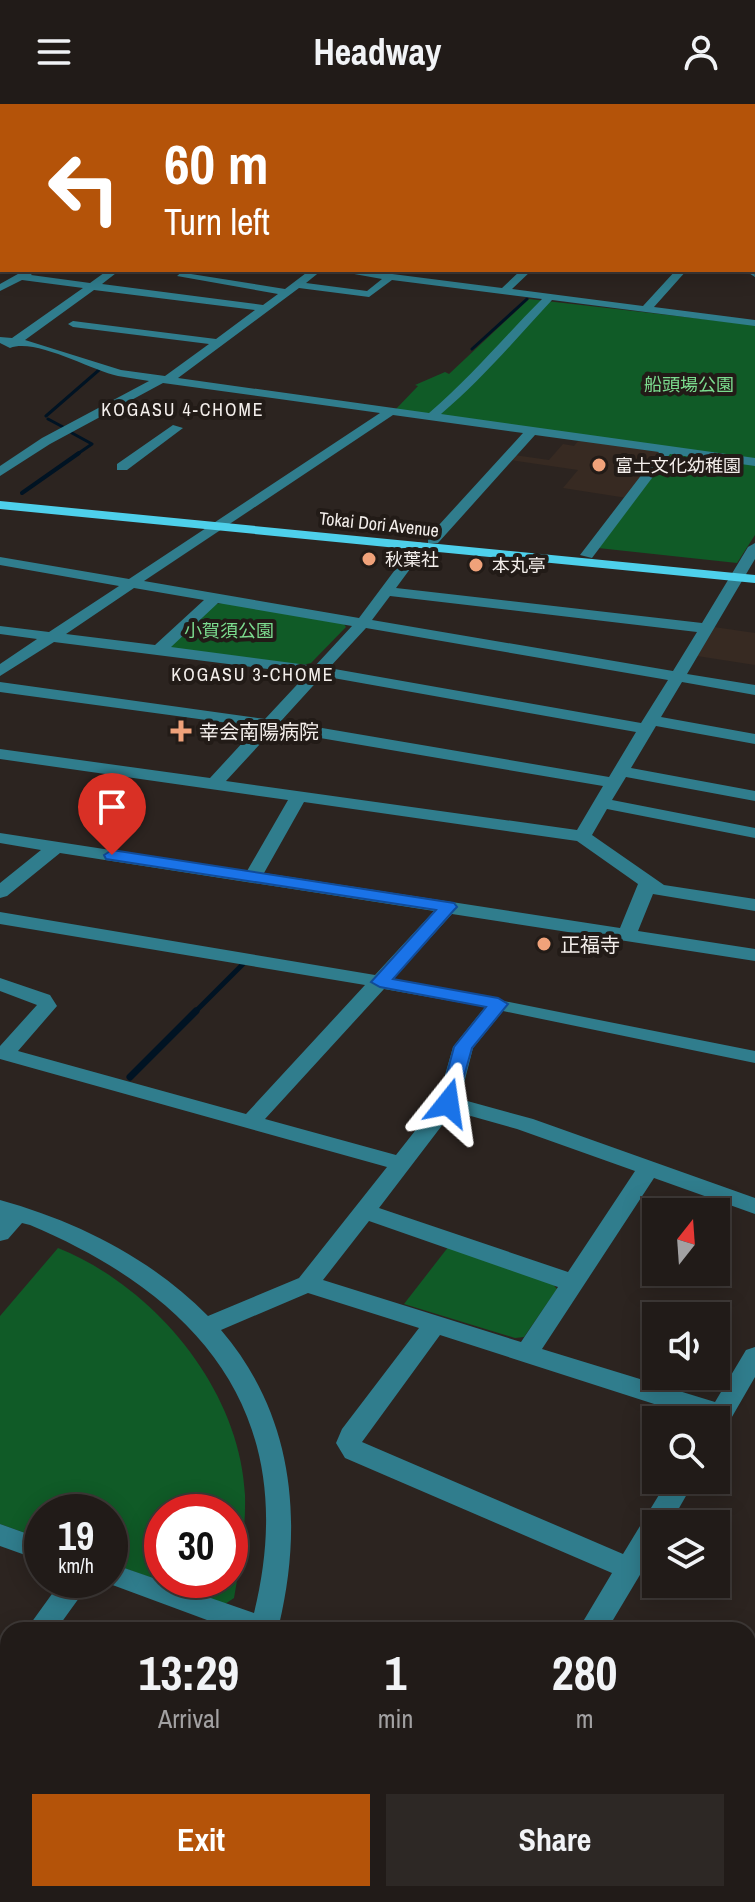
<!DOCTYPE html>
<meta charset="utf-8">
<style>
:root{--surface:#211b18;--page:#2d2825;--text:#f1f3f6;--muted:#a2a1a2;--line:#3e3937;--accent:#b45309}
body{margin:0;font-family:"Archivo Narrow","Noto Sans JP",sans-serif;background:var(--page);color:var(--text);height:100vh;display:flex;flex-direction:column;font-size:30px;white-space:nowrap}
*{box-sizing:border-box;margin:0}
p{font-size:26px;color:var(--muted)}
.icon{flex:none;width:44px;height:44px;fill:none;stroke:currentColor;stroke-width:2;stroke-linecap:round;stroke-linejoin:round}
.map{position:relative;flex:1;overflow:hidden}
.sheet{position:absolute;left:0px;top:1518px;width:756px;height:280px;display:flex;flex-direction:column;background:var(--surface);border-radius:24px 24px 0 0;box-shadow:0 4px 20px #0003,0 0 0 2px var(--line)}
.sheet>*{flex:none}
.banner{position:absolute;left:0px;top:0px;width:756px;height:168px;box-shadow:0 4px 20px #0003,0 0 0 2px var(--line);background:#b45309;color:#fff;overflow:hidden}
.needle{width:52px;rotate:17deg}
.controls{position:absolute;left:642px;top:1094px;display:grid;gap:16px}
.controls a{display:grid;place-items:center;width:88px;height:88px;border-radius:0px;background:var(--surface);box-shadow:0 4px 20px #0003,0 0 0 2px var(--line);font-size:40px}
.speed{position:absolute;left:24px;top:1390px;display:flex;gap:16px;font-size:40px;font-weight:700;text-align:center}
.speed>*{display:grid;place-content:center;width:104px;height:104px;border-radius:50%;background:var(--surface);box-shadow:0 4px 20px #0003,0 0 0 2px var(--line);line-height:1}
.speed small{font-size:20px;font-weight:400}
.speed .limit{border:12px solid #d22;background:#fff;color:#111}
.pin{position:absolute;display:grid;place-items:center;width:68px;height:68px;color:#fff;margin:-82px -34px;border-radius:50% 50% 50% 0;rotate:-45deg;box-shadow:0 0 8px #0007}
.pin .icon{rotate:45deg}
.me{position:absolute;width:88px;margin:-44px;rotate:15deg;stroke-linejoin:round;filter:drop-shadow(0 0 6px #0008)}
.turn{display:flex;align-items:center;gap:28px;height:168px;padding:0 32px;font-size:36px}
.turn .icon{width:104px;height:104px;stroke-width:2.5}
.turn b{display:block;font-size:56px;line-height:68px}
.eta{display:flex;justify-content:space-evenly;align-items:center;height:136px;text-align:center}
.eta b{font-size:48px;font-weight:700;line-height:56px}
.cta{display:flex;gap:16px;margin-top:auto;padding:16px 32px}
.cta a{flex:1;height:92px;border-radius:0px;background:var(--accent);color:#fff;font-size:32px;font-weight:700;line-height:92px;text-align:center}
.cta a+a{background:var(--page);color:var(--text)}
header{display:flex;justify-content:space-between;align-items:center;height:104px;padding:0 32px;background:var(--surface);font-size:36px;font-weight:700}
.map>svg:first-child{display:block}
</style>
<header><svg class="icon" aria-label="menu" viewBox="0 0 24 24"><path d="M4 6h16M4 12h16M4 18h16"/></svg>Headway<svg class="icon" aria-label="person" viewBox="0 0 24 24"><circle cx="12" cy="8" r="4"/><path d="M4 21q1-7 8-7t8 7"/></svg></header>
<div class="map">
<svg width="755" height="1798" viewBox="0 0 755 1798">
<rect width="100%" height="100%" fill="#2c2420"/>
<path fill="#372a22" d="M579,336L662,348L627,394L563,384L578,366L510,356L514,351L549,356L563,340L574,342Z
M714,523L755,529V561L697,552Z"/>
<path fill="#105b27" fill-rule="evenodd" d="M529,195L755,221V431L737,459L598,444L669,349L395,306L418,282L415,281L445,268L449,270Z
M223,499L344,520L346,523L311,559L302,561L172,544L170,541L215,500Z
M449,1142L551,1178L557,1185L524,1233L515,1234L404,1200Z
M58,1144C153,1182 240,1284 245,1391C246,1426 240,1460 234,1494L225,1500L110,1459V1408H42V1435L0,1420V1212ZM162,1408H230V1476H162Z"/>
<path fill="#001323" d="M205,1790H286L306,1798H203Z"/>
<g fill="none" stroke-linecap="round" stroke-linejoin="round">
<path stroke="#001323" stroke-width="3" d="M292,0L306,2
M472,245L527,195
M46,312L99,266
M48,315L63,323
M72,329L92,340L76,351"/>
<path stroke="#001323" stroke-width="4" d="M22,389L79,349"/>
<path stroke="#001323" stroke-width="5" d="M194,909L243,860"/>
<path stroke="#001323" stroke-width="7" d="M130,973L196,907"/>
<path fill="#307d8d" fill-rule="evenodd" d="M511,0H524L526,2H513Z
M0,8H2V12H0Z
M0,98H2V104H0Z
M2,118V124L0,125V119Z
M2,147V153L0,154V148Z
M754,165L755,173L744,166H754Z
M25,166H35L31,171L90,179L108,166H120L102,180L263,201L278,190L177,172L184,166H196L191,170L285,185L310,166H322L306,179L367,187L382,175L332,166H361L502,184L521,166H532L512,185L643,202L676,166H687L654,203L755,216V222L552,196C516,235 481,276 441,310L755,354V362L670,350L592,454L580,451L659,348L535,331L438,439H428V433L523,329L393,311L144,477L359,514L415,439L420,438L427,442L396,484L702,519L748,443L755,439V455L687,570L755,581V591L682,578L661,613L755,630V640L656,622L631,664L755,687V697L626,673L612,696L755,724V734L607,705L592,731L664,781L755,795V807L653,790L638,827L755,845V857L452,810L393,875L755,947V959L503,907L473,944L460,995L533,1015L755,1094V1110L654,1074L542,1245L715,1298L746,1246L755,1243V1273L725,1325L716,1328V1316H704L440,1231L362,1338L623,1450L668,1376H695L670,1420H656V1444L607,1526H578L612,1469L345,1354L336,1339L342,1325L419,1224L308,1189L221,1226C293,1310 304,1416 279,1521L282,1526H234L99,1476H110V1459L254,1509C302,1314 203,1194 30,1121L22,1119L8,1135L0,1137V1096C76,1117 151,1154 208,1212L299,1174L387,1063L0,955V942L37,901L0,887V874L50,891L57,902L18,947L246,1010L365,881L0,820V808L375,871L434,807L60,749L7,792L0,794V779L41,746L0,739V729L247,767L288,696L0,655V645L210,674L257,623L0,588V578L265,615L307,570L54,538L0,572V560L37,535L0,530V522L49,528L119,482L0,461V453L129,475L380,309L163,279L50,340L0,372V362L42,334L149,277C139,275 128,274 118,272C90,266 36,234 10,244L0,239V233L12,234L83,184L22,176L0,187V180ZM392,176L542,195C504,233 470,274 429,309L178,274L299,184L369,193ZM94,186L255,206L216,235L73,217L68,220L73,223L209,240L165,272L121,266L25,236ZM134,484L204,496L155,541L66,530ZM390,492L697,528L673,567L372,516ZM218,499L352,522L315,562L171,543ZM366,524L668,576L641,619L329,564ZM322,572L636,628L609,673L281,617ZM273,626L603,682L577,726L226,677ZM304,698L577,737L638,780L620,824L264,769ZM384,885L485,903L453,943L437,999L396,1051L265,1015ZM453,1007L517,1025L635,1067L568,1168L379,1104ZM369,1117L558,1183L521,1238L323,1176Z
M173,321L183,324L127,366H117V360Z
M0,1420L42,1435V1457L0,1442Z
M62,1476H92L56,1526H26Z
M8,1557V1589L0,1591V1559Z
M755,1583V1620L748,1623V1586Z
M100,1790H134L130,1798H97Z
M367,1790H416L419,1798H371Z
M426,1790H459L455,1798H423Z
M672,1790H715L718,1798H676Z"/>
<path fill="#4ed0eb" fill-rule="evenodd" d="M754,48L755,49V55L754,54Z
M0,79H2V85H0Z
M754,104H755V110H754Z
M0,397L755,471V479L0,405Z"/>
</g>
<path fill="#1a73e8" stroke="#114b97" stroke-width="2" d="M112,746L454,799L457,803L454,806L393,875L498,894L508,900L472,944L455,1004H442L439,999L454,943L486,903L380,883L371,878L436,806L106,755L104,751Z"/>
<g fill="#f0a27a" stroke="#221b17" stroke-width="3">
<circle cx="599" cy="361" r="8"/>
<circle cx="369" cy="455" r="8"/>
<circle cx="476" cy="461" r="8"/>
<path d="M177 615h8v8h8v8h-8v8h-8v-8h-8v-8h8z"/>
<circle cx="544" cy="840" r="8"/>
</g>
<g text-anchor="middle" dominant-baseline="central" stroke-width="8" stroke-linejoin="round" paint-order="stroke">
<g font-size="18" fill="#7cdc8f" stroke="#221b17">
<text x="689" y="280">船頭場公園</text>
<text x="229" y="526">小賀須公園</text>
</g>
<g font-size="18" letter-spacing="2" fill="#f4efec" stroke="#221b17">
<text x="183" y="305">KOGASU 4-CHOME</text>
<text x="253" y="570">KOGASU 3-CHOME</text>
</g>
<g font-size="18" fill="#f4efec" stroke="#221b17" text-anchor="start">
<text x="615" y="361">富士文化幼稚園</text>
<text x="385" y="455">秋葉社</text>
<text x="492" y="461">本丸亭</text>
</g>
<g font-size="18" fill="#f4efec" stroke="#221b17">
<text transform="translate(379 420) rotate(6)">Tokai Dori Avenue</text>
</g>
<g font-size="20" fill="#f4efec" stroke="#221b17" text-anchor="start">
<text x="199" y="627">幸会南陽病院</text>
<text x="560" y="840">正福寺</text>
</g>
</g>
</svg>
<div class="controls">
<a><svg class="needle" viewBox="-14 -14 28 28"><path d="M0-13l5 13h-10z" fill="#e53935"/><path d="M0 13l5-13h-10z" fill="#a2a1a2"/></svg></a>
<a><svg class="icon" aria-label="sound" viewBox="0 0 24 24"><path d="M4 9h4l5-4v14l-5-4H4zM17 9q2 3 0 6"/></svg></a>
<a><svg class="icon" aria-label="search" viewBox="0 0 24 24"><circle cx="10" cy="10" r="6"/><path d="M15 15l6 6"/></svg></a>
<a><svg class="icon" aria-label="layers" viewBox="0 0 24 24"><path d="M12 4l9 5-9 5-9-5zM3 14l9 5 9-5"/></svg></a>
</div>
<div class="speed"><div>19<small>km/h</small></div><div class="limit">30</div></div>
<div class="pin" style="left:112px;top:751px;background:#d93025"><svg class="icon" aria-label="arrive" viewBox="0 0 24 24"><path d="M6 21V4h12l-3 4 3 4H6"/></svg></div>
<svg class="me" style="left:448px;top:999px" viewBox="-20 -20 40 40"><path d="M0-17L14 15 0 8-14 15z" fill="#1a73e8" stroke="#fff" stroke-width="4"/></svg>
<div class="banner">
<div class="turn"><svg class="icon" aria-label="left" viewBox="0 0 24 24"><path d="M17 20v-9H6M10 6l-5 5 5 5"/></svg><div><b>60 m</b>Turn left</div></div>
</div>
<section class="sheet">
<div class="eta">
<div><b>13:29</b><p>Arrival</p></div>
<div><b>1</b><p>min</p></div>
<div><b>280</b><p>m</p></div>
</div>
<div class="cta"><a>Exit</a><a>Share</a></div>
</section>
</div>
